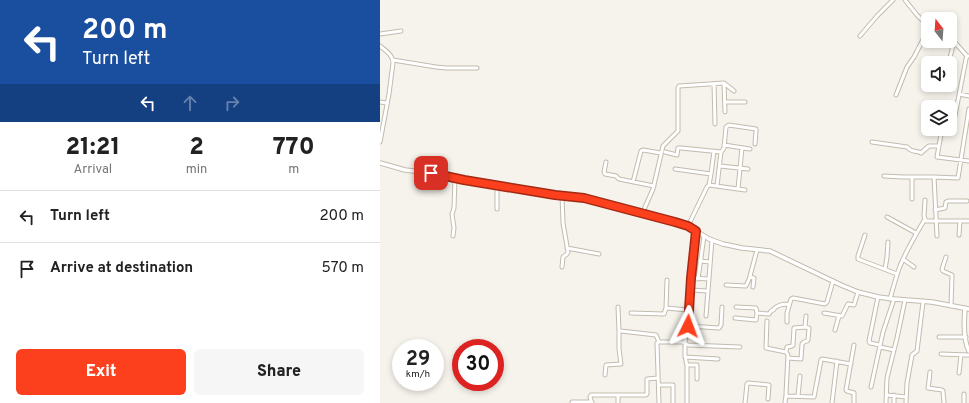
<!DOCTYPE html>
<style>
:root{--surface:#fff;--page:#f6f6f6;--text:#222;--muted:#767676;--line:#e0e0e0;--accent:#fc3f1d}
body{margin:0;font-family:Overpass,sans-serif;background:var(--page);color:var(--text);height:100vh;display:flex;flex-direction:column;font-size:15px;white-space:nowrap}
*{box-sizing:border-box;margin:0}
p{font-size:13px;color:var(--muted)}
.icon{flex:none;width:22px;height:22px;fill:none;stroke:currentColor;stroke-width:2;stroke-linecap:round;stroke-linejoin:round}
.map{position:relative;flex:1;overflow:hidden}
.panel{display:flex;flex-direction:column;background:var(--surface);width:380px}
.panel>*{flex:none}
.guide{background:#1a4fa0;color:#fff;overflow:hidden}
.needle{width:26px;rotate:343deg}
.buttons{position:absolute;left:541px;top:12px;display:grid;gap:8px}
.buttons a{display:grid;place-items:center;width:36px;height:36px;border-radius:6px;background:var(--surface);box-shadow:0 2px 6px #0003;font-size:20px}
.speed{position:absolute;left:12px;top:339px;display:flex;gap:8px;font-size:20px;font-weight:700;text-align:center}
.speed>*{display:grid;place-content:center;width:52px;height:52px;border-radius:50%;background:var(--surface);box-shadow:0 2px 6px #0003;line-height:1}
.speed small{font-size:10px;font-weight:400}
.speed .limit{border:6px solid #d22;background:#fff;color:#111}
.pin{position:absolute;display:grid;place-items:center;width:34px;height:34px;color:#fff;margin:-17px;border-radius:8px;box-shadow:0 2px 6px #0006}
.me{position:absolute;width:44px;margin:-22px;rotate:3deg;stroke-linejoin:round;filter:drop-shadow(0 0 3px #0008)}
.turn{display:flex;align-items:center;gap:14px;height:84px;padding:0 16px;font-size:18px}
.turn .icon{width:52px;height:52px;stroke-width:2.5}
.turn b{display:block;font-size:28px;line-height:34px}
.lanes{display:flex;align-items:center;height:38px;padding:0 16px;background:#0003;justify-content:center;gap:20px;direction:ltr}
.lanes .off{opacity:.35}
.eta{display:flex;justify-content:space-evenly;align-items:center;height:68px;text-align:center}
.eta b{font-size:24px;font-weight:800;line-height:28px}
.primary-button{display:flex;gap:8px;margin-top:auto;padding:8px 16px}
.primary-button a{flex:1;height:46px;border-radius:6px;background:var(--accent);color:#fff;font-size:16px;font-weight:800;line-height:46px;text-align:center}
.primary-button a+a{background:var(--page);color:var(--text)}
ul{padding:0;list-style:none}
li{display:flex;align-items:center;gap:12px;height:52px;padding:0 16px;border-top:1px solid var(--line)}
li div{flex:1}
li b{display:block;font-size:15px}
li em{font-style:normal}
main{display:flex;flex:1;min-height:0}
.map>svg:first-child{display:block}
</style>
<main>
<section class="panel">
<div class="guide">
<div class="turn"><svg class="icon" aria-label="left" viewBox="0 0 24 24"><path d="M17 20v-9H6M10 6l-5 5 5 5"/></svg><div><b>200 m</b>Turn left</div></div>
<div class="lanes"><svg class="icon" aria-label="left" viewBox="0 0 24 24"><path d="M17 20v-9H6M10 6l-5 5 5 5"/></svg><svg class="icon off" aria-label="ahead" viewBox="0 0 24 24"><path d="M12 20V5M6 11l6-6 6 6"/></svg><svg class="icon off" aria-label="right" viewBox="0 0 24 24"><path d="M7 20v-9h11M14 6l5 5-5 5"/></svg></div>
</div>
<div class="eta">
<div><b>21:21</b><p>Arrival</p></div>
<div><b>2</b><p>min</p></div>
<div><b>770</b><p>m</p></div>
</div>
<ul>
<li><svg class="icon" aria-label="left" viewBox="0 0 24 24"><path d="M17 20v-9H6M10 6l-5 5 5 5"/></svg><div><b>Turn left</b></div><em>200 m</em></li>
<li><svg class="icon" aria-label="arrive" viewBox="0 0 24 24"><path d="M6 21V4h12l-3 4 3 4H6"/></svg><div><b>Arrive at destination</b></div><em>570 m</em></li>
</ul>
<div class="primary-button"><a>Exit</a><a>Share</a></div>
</section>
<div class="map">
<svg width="589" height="403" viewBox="0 0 589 403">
<rect width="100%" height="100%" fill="#f6f3ec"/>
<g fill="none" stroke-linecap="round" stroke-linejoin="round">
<defs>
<path id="minor" d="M525,0L537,15L548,26
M0,34L21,31
M480,36L497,16L513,0
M570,37L587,56
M0,46C6,51 13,55 13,63L9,94L0,142
M13,60L56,67L66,68H97
M569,62L574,41
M344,83L345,112
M334,84L335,124
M579,94L589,96
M516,95L527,67L534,57L548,30
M0,102L7,103
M345,102H365
M573,126L586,59L587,56H589
M562,129L557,157L589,161
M492,142L527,147C532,153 535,150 541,153L549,146H559
M344,145L370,149
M285,152L297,155L298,148H301L341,152L337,186
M341,152L344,148L346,127L349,125L376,129V131L375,144
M226,162L224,172L225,174L236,176L239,179L274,186
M340,166L368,169
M295,169L331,174L334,151
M504,176L523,177H554L557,236
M554,177L578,178L589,109
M253,182L261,151L263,150L281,153
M329,185L331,174
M358,189L362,148
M532,199V178
M545,200L544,216L545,219L546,221H589
M117,209V185
M555,210L565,208L566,202L568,201H587
M262,214L273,189L283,146L298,131V88L299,86L344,83L354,91
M507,217L536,233
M308,226L327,187L329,185L365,190
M485,235L478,256V259L517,274
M579,235L580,221
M73,236L74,228L72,214L74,208L75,178
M187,248L219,254
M566,257L562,269L563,271L572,275V276L571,306
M523,259L534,267
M320,261L330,262
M182,267L183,257L187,254L188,252L183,223L182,195
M505,269L507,257L508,242
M311,278L329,279
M318,279L324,236
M287,280L286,308L308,310V326L339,328L341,325L342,307
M346,285L366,286L370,277
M373,287L374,278L370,277V276L377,250
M310,290L328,291
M498,297L489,341L490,343L500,345
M510,299C513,288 516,277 520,266C527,249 536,234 545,219
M238,307L239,331
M356,307L376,308L377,313
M308,310L316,231
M251,313L284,314L286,308
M444,313L462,316L468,304L474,305L478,292
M326,316L332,240
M355,318L376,320L377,313L389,314L391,311C396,309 391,311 395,308C398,305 405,304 409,304
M387,321L386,348L406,352L408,355L406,394L407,396L434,397L441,360L442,359L471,364
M407,322V313L411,299L413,298L445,304L447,302L453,281
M308,326L305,341L306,344L308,345L360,347
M455,330L459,316
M559,337H586
M500,347L514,350
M406,352L407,347L412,346L413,345L414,328L425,327L426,316
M561,354L589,355
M305,357L338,359
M408,358L421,359L422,344L424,342L427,341L428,340L429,328L425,327
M307,365H317V379
M550,372L549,381L548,388L562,390L563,391L564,403
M579,373L581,355
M225,375L226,365L241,364L239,349V331H241L276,335L279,342
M279,385H293V403
M491,387L503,332L514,299
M584,394V403
M238,395V403
M507,395L526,397
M418,396L420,376
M192,402H212
M212,403L210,397L211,395H266L267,394V379L278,378
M279,403L277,343L279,342H302L305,343V356L307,366V403
M365,403L367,384L368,383L389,385L388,399
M405,403L406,395
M452,403L457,361
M474,403V393L467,391L466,390L474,345
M506,403L507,378L517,338L525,300
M514,403V395
M526,403L527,383L532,355L537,351L543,302"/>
<path id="tertiary" d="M0,163L25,170L51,173L84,180L175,195L204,198L308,226L329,239L343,244L362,248L390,251L461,285L478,292L498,297L514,299L552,302L589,309
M585,308C584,320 583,340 589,351"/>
</defs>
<use href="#minor" stroke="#c2bbae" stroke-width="5"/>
<use href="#tertiary" stroke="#c2bbae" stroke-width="5.5"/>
<use href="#minor" stroke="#fff" stroke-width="3"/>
<use href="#tertiary" stroke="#fff" stroke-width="3.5"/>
</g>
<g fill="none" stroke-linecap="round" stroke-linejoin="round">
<defs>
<path id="route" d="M51,173L84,180L175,195L204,198L295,222L308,226L316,231L311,278L308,326"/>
</defs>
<use href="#route" stroke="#a42913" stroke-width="10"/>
<use href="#route" stroke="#fc3f1d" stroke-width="7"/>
</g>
</svg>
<div class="buttons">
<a><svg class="needle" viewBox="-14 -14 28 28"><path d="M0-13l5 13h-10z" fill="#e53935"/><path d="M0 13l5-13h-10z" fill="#767676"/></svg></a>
<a><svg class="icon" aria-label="sound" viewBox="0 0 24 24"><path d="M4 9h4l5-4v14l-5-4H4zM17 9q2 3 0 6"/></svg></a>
<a><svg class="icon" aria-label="layers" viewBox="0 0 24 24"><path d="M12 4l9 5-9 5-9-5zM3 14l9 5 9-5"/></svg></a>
</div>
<div class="speed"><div>29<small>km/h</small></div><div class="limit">30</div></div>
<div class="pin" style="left:51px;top:173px;background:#d93025"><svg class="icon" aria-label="arrive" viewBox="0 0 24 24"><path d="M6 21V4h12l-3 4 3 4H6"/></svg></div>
<svg class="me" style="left:308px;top:326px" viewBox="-20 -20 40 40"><path d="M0-17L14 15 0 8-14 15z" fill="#fc3f1d" stroke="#fff" stroke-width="4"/></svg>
</div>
</main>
